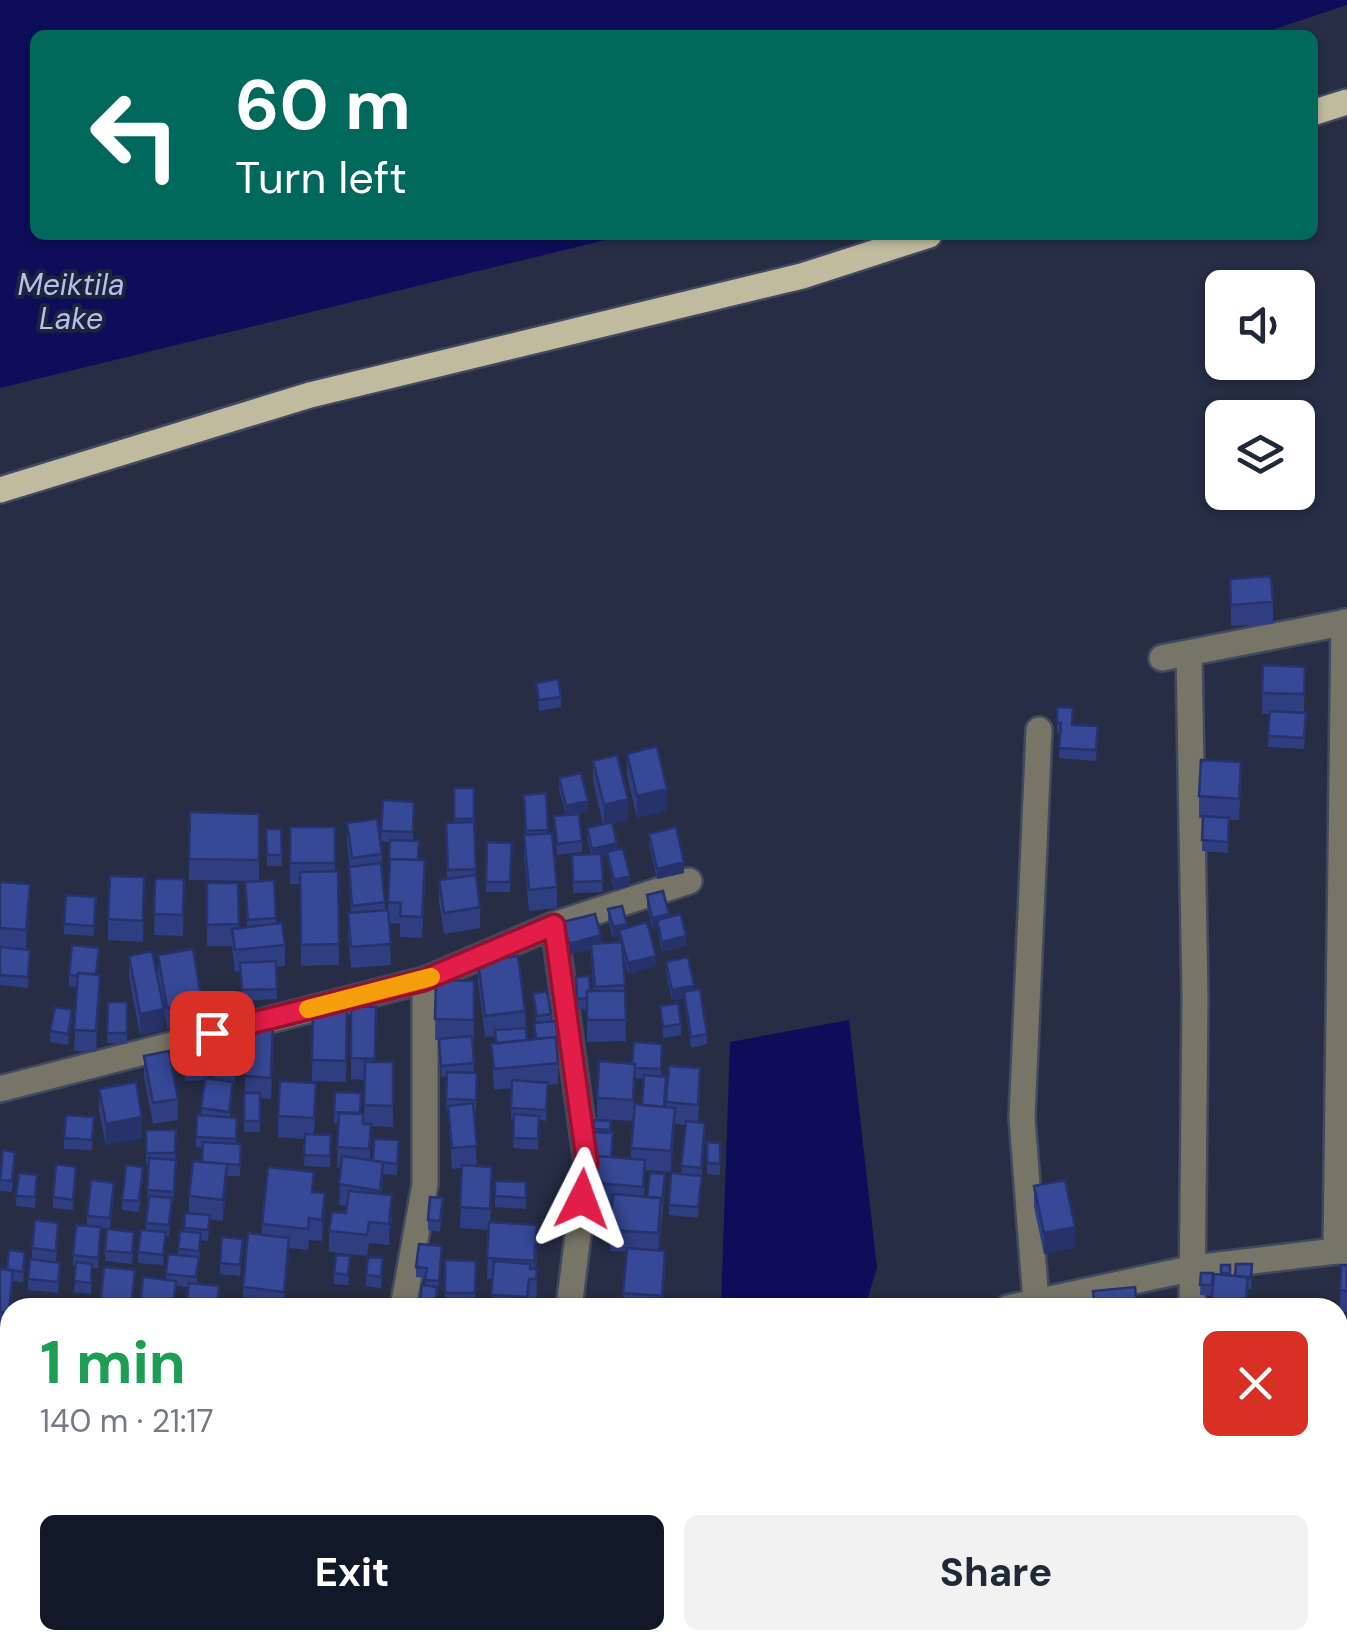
<!DOCTYPE html>
<meta charset="utf-8">
<style>
:root{--surface:#fff;--page:#f2f2f3;--text:#1f2937;--muted:#747a83;--accent:#111827}
body{margin:0;font-family:"DM Sans",sans-serif;background:var(--page);color:var(--text);height:100vh;display:flex;flex-direction:column;font-size:38px;white-space:nowrap}
*{box-sizing:border-box;margin:0}
p{font-size:32px;color:var(--muted)}
.icon{flex:none;width:55px;height:55px;fill:none;stroke:currentColor;stroke-width:2;stroke-linecap:round;stroke-linejoin:round}
.map{position:relative;flex:1;overflow:hidden}
.drawer{position:absolute;left:0px;top:1298px;width:1348px;height:352px;display:flex;flex-direction:column;background:var(--surface);border-radius:30px 30px 0 0;box-shadow:0 2px 8px #0004}
.drawer>*{flex:none}
.banner{position:absolute;left:30px;top:30px;width:1288px;height:210px;border-radius:15px;box-shadow:0 2px 8px #0004;background:#00695c;color:#fff;overflow:hidden}
.buttons{position:absolute;left:1205px;top:270px;display:grid;gap:20px}
.buttons a{display:grid;place-items:center;width:110px;height:110px;border-radius:15px;background:var(--surface);box-shadow:0 2px 8px #0004;font-size:50px}
.pin{position:absolute;display:grid;place-items:center;width:85px;height:85px;color:#fff;margin:-42px;border-radius:20px;box-shadow:0 5px 15px #0006}
.me{position:absolute;width:110px;margin:-55px;rotate:3deg;stroke-linejoin:round;filter:drop-shadow(0 0 8px #0008)}
.turn{display:flex;align-items:center;gap:35px;height:210px;padding:0 40px;font-size:45px}
.turn .icon{width:130px;height:130px;stroke-width:2.5}
.turn b{display:block;font-size:70px;line-height:85px}
.round{display:grid;place-items:center;flex:none;width:105px;height:105px;border-radius:15px;background:var(--page)}
.headline{display:flex;align-items:center;justify-content:space-between;height:170px;padding:0 40px}
h1{font-size:60px;font-weight:700;line-height:75px;color:#1e9e55}
.cta{display:flex;gap:20px;margin-top:auto;padding:20px 40px}
.cta a{flex:1;height:115px;border-radius:15px;background:var(--accent);color:#fff;font-size:40px;font-weight:700;line-height:115px;text-align:center}
.cta a+a{background:var(--page);color:var(--text)}
.map>svg:first-child{display:block}
</style>
<div class="map">
<svg width="1347" height="1649" viewBox="0 0 1347 1649">
<rect width="100%" height="100%" fill="#262d45"/>
<path fill="#0d0d59" d="M0,0H1347V5L1256,35H35V235H626L0,388Z
M849,1020L877,1268L865,1307H721L730,1042Z
M610,1640H744L739,1649H606Z"/>
<g fill="none" stroke-linecap="round" stroke-linejoin="round">
<defs>
<path id="minor" d="M1189,654L1195,997L1192,1308
M1162,658L1347,622
M554,925L587,1162L569,1308
M0,1089L425,980L554,925L689,881
M1336,1251L1344,622
M1036,1302L1022,1118L1039,730
M403,1308L425,1184V980
M1008,1308L1194,1268L1336,1251L1347,1252
M0,1400L10,1403
M524,1640L528,1649
M1185,1640V1649
M94,1649L95,1640
M343,1649L345,1640
M755,1649L759,1640"/>
<path id="major" d="M1312,113L1347,102
M0,490L310,395L802,276L929,235"/>
</defs>
<use href="#minor" stroke="#42495f" stroke-width="30"/>
<use href="#major" stroke="#42495f" stroke-width="30"/>
<use href="#minor" stroke="#777567" stroke-width="25"/>
<use href="#major" stroke="#c0bb9f" stroke-width="25"/>
</g>
<path fill="#2f3e81" d="M1230,579L1273,602V624L1231,626Z
M1305,667L1304,713L1306,724L1304,749L1268,747L1270,714H1262V693Z
M536,683L561,697V707L539,711Z
M1057,707L1072,725L1098,726L1096,761L1059,758L1060,733H1057Z
M627,754L667,810L637,818L627,775Z
M593,761L628,820L612,824L617,849L630,886L614,890L607,856L601,857L603,892L573,893L572,855L591,854L587,838V828L603,824L593,782Z
M559,778L588,811L576,814L582,841V852L557,855L554,816L566,815L559,789Z
M1241,783L1239,820H1229L1228,853L1202,851L1203,818H1199V796Z
M454,788H474L476,878L480,907V928L444,934L439,902V880L447,879L446,823H454Z
M546,793L548,833L557,887V908L529,911L524,856V835H526L524,806Z
M383,800L414,802L413,841L425,881L422,938L400,937V924L389,923L391,965L351,968L348,935V913H351L349,888V867L350,866L347,845V823L382,854L385,910L388,911L390,842L381,841Z
M190,812L259,814V881L274,880L276,924L285,945V966L276,967L277,999L242,1001L240,971L235,972L232,946H207V883H238L239,928L247,927L245,882L253,881L189,880Z
M290,827H335V871H338L339,965L301,966L300,884H290Z
M266,829H281L282,866H267Z
M649,834L684,873L657,879L649,845Z
M487,842L512,843L510,892H486Z
M155,879H184L183,936L154,935Z
M0,882L30,905L26,949L30,961L28,988L0,985Z
M647,895L669,917L686,946L662,952L657,927L652,928L647,906Z
M96,897L94,936L64,934V924Z
M144,898L143,942L108,940V919Z
M608,909L627,928L656,966L628,974L623,954L626,1041L587,1042V1009L577,1010L576,977L590,991H593L591,949L569,955L563,933V922L601,943L620,942L619,936L613,938L608,920Z
M158,955L202,1002V1023L167,1029L164,1011V1030L140,1035L129,977V956L158,977Z
M99,959L97,975L100,996L96,1052L74,1051L77,987L69,986V975Z
M478,961L525,1011L527,1040L534,1039V1023H536L533,994L551,1014V1021L558,1040V1084L548,1085L546,1121L539,1120L538,1150L513,1148L514,1119H511L512,1088L494,1090L491,1044L495,1043V1036L485,1037L478,982Z
M666,962L694,990L707,1034V1044L691,1048L684,998L672,1000L666,972Z
M436,980L474,981V1041H473L474,1073H477L476,1111H473L477,1166L492,1188L490,1222L537,1247L536,1269L537,1291L536,1300H529L528,1308H491L493,1279H487L489,1230L460,1228L462,1168L452,1169L448,1110H446L447,1076L441,1077L439,1040H435Z
M108,1002H127V1044L107,1043Z
M351,1006L376,1007L375,1062H393V1127L371,1126L370,1160L373,1161L399,1140L397,1175L383,1174L382,1194L392,1216L389,1245L369,1243L367,1256L329,1252V1231L346,1213L347,1206L339,1205L341,1168H337L338,1123H334L335,1092L360,1114L364,1124L365,1080L351,1079Z
M660,1006L681,1024V1035L663,1038Z
M313,1010L347,1011L346,1082L312,1081Z
M72,1021L68,1045L50,1042V1031Z
M215,1040L236,1041L235,1083H233L230,1117L237,1118L236,1143L241,1144L240,1176H227L223,1221L210,1219L208,1241L201,1240L197,1283L219,1286V1308H186L188,1287L176,1286L166,1280V1274L178,1255L180,1231H184L185,1213H189V1196L202,1162V1148L196,1147V1137L201,1115L205,1080L185,1081L182,1042L208,1069V1078L214,1079Z
M662,1044L661,1076L665,1107H666L669,1066L700,1089L698,1122L705,1134L698,1218L669,1215V1205L681,1174L685,1125L675,1124L671,1172L645,1170L644,1197H647L665,1185L659,1250L665,1272L662,1305L623,1301L627,1252L610,1251L612,1206L596,1204L597,1167H590V1156L594,1120L611,1121V1133L613,1144L612,1157L631,1159V1148L642,1105L644,1079L635,1078L633,1121L597,1119V1098L632,1064Z
M273,1047L271,1099L260,1098V1132H244V1093H245V1076Z
M144,1056L178,1099V1120L153,1124L144,1077Z
M99,1089L142,1138L106,1145L99,1111Z
M316,1104L314,1134L331,1135L330,1167L304,1166L305,1139L278,1137V1116Z
M94,1117L92,1150L64,1149V1138Z
M146,1130H176L174,1202H172L169,1236H166L163,1265L138,1263V1252L146,1230L147,1201L149,1164L146,1163Z
M707,1142L720,1143V1175L707,1174Z
M15,1162L12,1192L0,1191V1177Z
M76,1177L73,1210L53,1208V1197Z
M143,1177L139,1212L122,1210V1200Z
M495,1181L526,1182V1209L495,1207Z
M37,1186L35,1208L16,1206V1196Z
M1034,1186L1075,1248L1044,1254L1034,1207Z
M314,1192L325,1214L322,1241L309,1240L308,1250L289,1248L284,1308H243V1287L262,1235V1224Z
M114,1193L110,1229L101,1228L98,1268H92L91,1294L74,1292L76,1266H73V1255L87,1226V1216Z
M443,1209L440,1232L428,1230V1220Z
M58,1233L56,1262L32,1259V1248Z
M134,1242L132,1264L105,1261V1251Z
M243,1250L240,1276L220,1274V1263Z
M442,1257L436,1308H420L422,1285L425,1286V1278L416,1277V1267Z
M445,1260L476,1261L475,1304H445Z
M25,1263L23,1282L13,1281L9,1328L10,1384L0,1383V1269L7,1270Z
M1252,1264L1251,1289H1248L1247,1308H1211L1212,1296L1200,1295L1201,1273H1213L1212,1295L1221,1274L1230,1265V1275L1235,1276Z
M1341,1265H1347V1312H1340Z
M350,1267L348,1285L334,1284V1273Z
M383,1269L381,1288L366,1286V1275Z
M60,1274L58,1293L28,1290V1279Z
M1338,1336L1347,1337V1381L1345,1421H1338Z
M10,1410V1450H1V1439Z
M0,1450L10,1451L8,1488H10V1605H9V1620L0,1640V1524L3,1492H0Z
M1338,1467L1347,1468V1546H1343L1344,1523H1338Z
M1343,1555H1347V1584H1344L1343,1604L1346,1605L1347,1585V1649L1338,1640V1579H1342Z
M46,1640H80L79,1649H46Z
M118,1640H143V1647L118,1644Z
M265,1640H323L322,1649H310Z
M1026,1640H1053V1649H1027Z
M1097,1640H1134L1133,1649H1097Z
M1140,1640H1165L1164,1649H1140Z"/>
<path fill="#263269" d="M667,789V810L637,818V796Z
M628,799V820L604,826V805Z
M588,801V811L566,816V806Z
M617,843V854L607,852V856L592,859V849Z
M684,862V873L657,879V869Z
M630,876V886L614,890V880Z
M30,884V905L26,951V930Z
M669,914V924L657,920V927L652,928V918Z
M627,924V934L619,930V936L613,938V927Z
M601,935V946L569,955V944Z
M686,936V946L662,952V942Z
M656,956V966L628,974V963Z
M100,975V996L96,1052V1031Z
M694,985V996L684,992V998L672,1000V990Z
M164,1009V1030L140,1035V1014Z
M72,1010V1021L68,1045V1034Z
M675,1108V1129L671,1172V1151Z
M142,1117V1138L106,1145V1124Z
M227,1164V1185L223,1221V1200Z
M325,1193V1214L322,1241V1220Z
M392,1195V1216L389,1245V1224Z
M661,1198V1219L658,1255V1233Z
M537,1225V1247L534,1282V1261Z
M1075,1227V1248L1044,1254V1233Z
M289,1238V1259L284,1308V1292Z
M13,1270V1291L11,1308H10L9,1334V1313Z
M135,1270L133,1308H131Z
M9,1599V1620L0,1640V1619Z"/>
<path fill="#374896" stroke="#263269" stroke-width="2.5" d="M1271,576L1273,602L1231,605L1230,579Z
M1263,665L1305,667L1304,694L1262,693Z
M558,679L561,697L539,700L536,683Z
M1057,707L1073,708L1072,725L1098,726L1096,750L1059,748L1061,723L1057,722Z
M1270,711L1306,713L1304,738L1268,736Z
M657,746L667,789L637,796L627,754Z
M617,755L628,799L604,805L593,761Z
M1201,760L1241,762L1239,799L1199,796Z
M581,773L588,801L566,806L559,778Z
M454,788H474V819H454Z
M546,793L548,830L526,831L524,795Z
M383,800L414,802L413,832L381,831Z
M190,812L259,814V860L189,859Z
M579,814L582,841L557,844L554,816Z
M1203,816L1229,818L1228,842L1202,840Z
M377,819L382,854L352,858L347,823Z
M474,822L476,869L448,870L446,823Z
M612,822L617,843L592,849L587,828Z
M290,827H335V863H290Z
M676,827L684,862L657,869L649,834Z
M266,829H281L282,855H267Z
M552,833L557,887L529,890L524,835Z
M390,840L419,841L418,860L390,859L389,862Z
M487,842L512,843L510,882H486Z
M623,848L630,876L614,880L607,852Z
M601,854L603,881L573,882L572,855Z
M390,859L425,860L422,917L400,916L401,903L388,902Z
M381,863L385,902L352,906L349,867Z
M338,871L339,944L301,945L300,872Z
M476,875L480,907L444,913L439,880Z
M110,876L144,877L143,921L108,919Z
M155,879H184L183,915L154,914Z
M274,880L276,918L248,920L245,882Z
M0,882L30,884L26,930L0,928Z
M207,883H238L239,924L207,925Z
M663,891L669,914L652,918L647,895Z
M66,895L96,897L94,926L64,924Z
M622,906L627,924L613,927L608,909Z
M388,910L391,944L351,947L348,913Z
M595,914L601,935L569,944L563,922Z
M681,914L686,936L662,942L657,920Z
M647,922L656,956L628,963L619,930Z
M282,923L285,945L235,950L232,929Z
M622,942L625,985L595,987L591,944Z
M72,945L99,948L96,974L78,973V976L69,975Z
M0,947L30,950L28,977L0,975Z
M193,949L202,1002L167,1008L158,955Z
M152,951L164,1009L140,1014L129,956Z
M518,956L525,1011L485,1016L478,961Z
M688,957L694,985L672,990L666,962Z
M276,961L277,989L242,990L240,963Z
M78,973L100,975L96,1031L74,1030Z
M589,976L590,991H587V998L577,999L576,977Z
M436,980L474,981V1020L435,1019Z
M700,989L707,1034L691,1037L684,992Z
M547,991L551,1014L537,1016L533,994Z
M587,991H625L626,1020H587Z
M108,1002H127V1033H107Z
M678,1003L681,1024L663,1027L660,1006Z
M351,1006L376,1007L375,1059L351,1058Z
M55,1007L72,1010L68,1034L50,1031Z
M313,1010L347,1011L346,1061L312,1060Z
M556,1021L558,1040H556V1037L536,1039L534,1023Z
M248,1024L273,1026L271,1078L245,1076Z
M526,1028L527,1040L496,1043L495,1030Z
M472,1036L474,1063L441,1066L439,1039Z
M556,1037L558,1063L494,1069L491,1044Z
M206,1040L208,1069L185,1071L182,1042Z
M215,1040L236,1041L235,1072H214Z
M634,1042L662,1044L661,1069L635,1068V1064H632Z
M169,1051L178,1099L153,1103L144,1056Z
M599,1061L635,1064L633,1100L597,1098Z
M365,1062H393V1106L364,1105Z
M669,1066L700,1068L698,1105L666,1102Z
M447,1072L477,1073L476,1100L446,1099Z
M644,1075L666,1077L664,1107L642,1105Z
M205,1078L233,1082L229,1112L201,1108Z
M512,1080L548,1083L546,1110L511,1108Z
M280,1081L316,1083L314,1118L278,1116Z
M136,1082L142,1117L106,1124L99,1089Z
M335,1092L361,1093L360,1113L334,1112Z
M244,1093H260V1121H244Z
M473,1103L477,1146L452,1148L448,1106Z
M635,1104L675,1108L671,1151L631,1148Z
M339,1113L363,1114V1124H371L369,1149L337,1147Z
M514,1114L539,1116L538,1139L513,1138Z
M66,1115L94,1117L92,1140L64,1138Z
M197,1115L237,1118L236,1139L196,1137Z
M594,1120L611,1121L610,1130L593,1129Z
M686,1121L705,1123L701,1168L681,1166Z
M146,1130H176L175,1153H146Z
M592,1132L613,1133L611,1157L590,1156Z
M305,1134L331,1135L330,1156L304,1155Z
M374,1139L399,1140L397,1164L373,1161Z
M203,1142L241,1144L240,1165L202,1162Z
M707,1142L720,1143V1164L707,1163Z
M3,1150L15,1152L12,1181L0,1180Z
M342,1156L383,1162L380,1191L339,1184Z
M598,1156L645,1160L643,1187L596,1183Z
M149,1158L176,1160L174,1192L147,1190Z
M193,1161L227,1164L223,1200L189,1196Z
M56,1164L76,1167L73,1200L53,1197Z
M126,1165L143,1167L139,1201L122,1200Z
M462,1165L492,1167L490,1209L460,1207Z
M268,1167L314,1172L312,1192L325,1193L322,1220L309,1218L308,1229L262,1224Z
M19,1173L37,1175L35,1197L16,1196Z
M650,1173L665,1174L662,1203H661V1198L647,1197Z
M671,1173L702,1176L698,1207L669,1205Z
M91,1180L114,1183L110,1218L87,1216Z
M1065,1180L1075,1227L1044,1233L1034,1186Z
M495,1181L526,1182V1198L495,1196Z
M349,1191L392,1195L389,1224L369,1222L367,1235L329,1231L332,1212L346,1213Z
M613,1194L661,1198L658,1233L610,1230Z
M149,1196L172,1198L169,1225L146,1223Z
M430,1197L443,1198L440,1221L428,1220Z
M185,1213L210,1215L208,1230L184,1228Z
M35,1220L58,1223L56,1251L32,1248Z
M489,1222L537,1225L534,1261L487,1258Z
M76,1225L101,1227L98,1258L73,1255Z
M107,1229L134,1232L132,1253L105,1251Z
M141,1230L166,1232L163,1255L138,1252Z
M180,1231L201,1233L199,1251L178,1249Z
M248,1233L289,1238L284,1292L243,1287Z
M222,1237L243,1239L240,1265L220,1263Z
M419,1244L442,1246L439,1281L425,1280L427,1268L416,1267Z
M627,1248L665,1251L662,1296L623,1293Z
M9,1250L25,1252L23,1272L7,1270Z
M168,1254L199,1257L196,1277L166,1274Z
M336,1255L350,1256L348,1275L334,1273Z
M368,1257L383,1258L381,1277L366,1275Z
M30,1259L60,1263L58,1282L28,1279Z
M445,1260L476,1261L475,1293H445Z
M494,1261L530,1264V1269H537L536,1279H529L527,1297L491,1295Z
M76,1262L92,1264L91,1283L74,1281Z
M1236,1264H1252L1251,1278L1235,1276Z
M1221,1265H1230V1274L1221,1273Z
M1341,1265H1347V1291L1340,1290Z
M104,1267L135,1270L131,1308H100Z
M0,1269L13,1270L9,1313L0,1312Z
M1201,1273H1213L1212,1285H1200Z
M1214,1274L1248,1277L1245,1308H1211Z
M143,1277L176,1281L173,1308H140Z
M189,1283L219,1286L217,1308H186Z
M422,1285L437,1287L435,1306L420,1305Z
M1135,1287L1137,1308H1095L1093,1291Z
M614,1300L678,1306V1308H614Z
M40,1301L51,1302V1308H39Z
M0,1328L10,1329V1363L0,1362Z
M1338,1336L1347,1337L1345,1400H1338Z
M5,1410H10V1440L1,1439Z
M0,1450L10,1451L8,1482L0,1481Z
M1338,1467L1347,1468V1502H1338Z
M4,1488H10V1520L0,1519Z
M1344,1520H1347V1535H1343Z
M0,1524L10,1525V1551L0,1550Z
M0,1550L10,1551V1584L0,1583Z
M1343,1555H1347V1573H1342Z
M1338,1579H1344L1343,1600H1338Z
M0,1595L9,1599L0,1619Z
M1338,1604L1347,1605V1612H1338Z
M1338,1612H1347V1649H1318V1640H1338Z
M46,1640H79V1646L46,1642Z
M155,1640H179L178,1649H154Z
M211,1640H254V1649H210Z
M265,1640H310V1649H265Z
M359,1640H390L389,1649H358Z
M408,1640H453L451,1649H406Z
M855,1640H889L887,1649H854Z
M1028,1640H1053V1641L1029,1646Z
M1097,1640H1133V1645L1097,1644Z
M1140,1640H1164V1643L1140,1641Z
M1203,1640H1232V1649H1202Z
M1240,1640H1257L1256,1649H1239Z
M1262,1640H1285L1284,1649H1262Z"/>
<g fill="none" stroke-linecap="round" stroke-linejoin="round">
<defs>
<path id="route" d="M212,1033L424,980L554,925L587,1162L582,1199"/>
</defs>
<use href="#route" stroke="#92132f" stroke-width="25"/>
<use href="#route" stroke="#e11d48" stroke-width="18"/>
<path stroke="#f59e0b" stroke-width="18" d="M308,1009L431,977"/>
</g>
<g text-anchor="middle" dominant-baseline="central" stroke-width="8" stroke-linejoin="round" paint-order="stroke">
<g font-size="30" font-style="italic" fill="#b3c1ec" stroke="#1c233a">
<text x="71" y="284">Meiktila<tspan x="71" dy="34">Lake</tspan></text>
</g>
</g>
</svg>
<div class="buttons">
<a><svg class="icon" aria-label="sound" viewBox="0 0 24 24"><path d="M4 9h4l5-4v14l-5-4H4zM17 9q2 3 0 6"/></svg></a>
<a><svg class="icon" aria-label="layers" viewBox="0 0 24 24"><path d="M12 4l9 5-9 5-9-5zM3 14l9 5 9-5"/></svg></a>
</div>
<div class="pin" style="left:212px;top:1033px;background:#d93025"><svg class="icon" aria-label="arrive" viewBox="0 0 24 24"><path d="M6 21V4h12l-3 4 3 4H6"/></svg></div>
<svg class="me" style="left:582px;top:1199px" viewBox="-20 -20 40 40"><path d="M0-17L14 15 0 8-14 15z" fill="#e11d48" stroke="#fff" stroke-width="4"/></svg>
<div class="banner">
<div class="turn"><svg class="icon" aria-label="left" viewBox="0 0 24 24"><path d="M17 20v-9H6M10 6l-5 5 5 5"/></svg><div><b>60 m</b>Turn left</div></div>
</div>
<section class="drawer">
<div class="headline"><div><h1>1 min</h1><p>140 m · 21:17</p></div><a class="round" style="background:#d93025;color:#fff"><svg class="icon" aria-label="close" viewBox="0 0 24 24"><path d="M6 6l12 12M18 6L6 18"/></svg></a></div>
<div class="cta"><a>Exit</a><a>Share</a></div>
</section>
</div>
